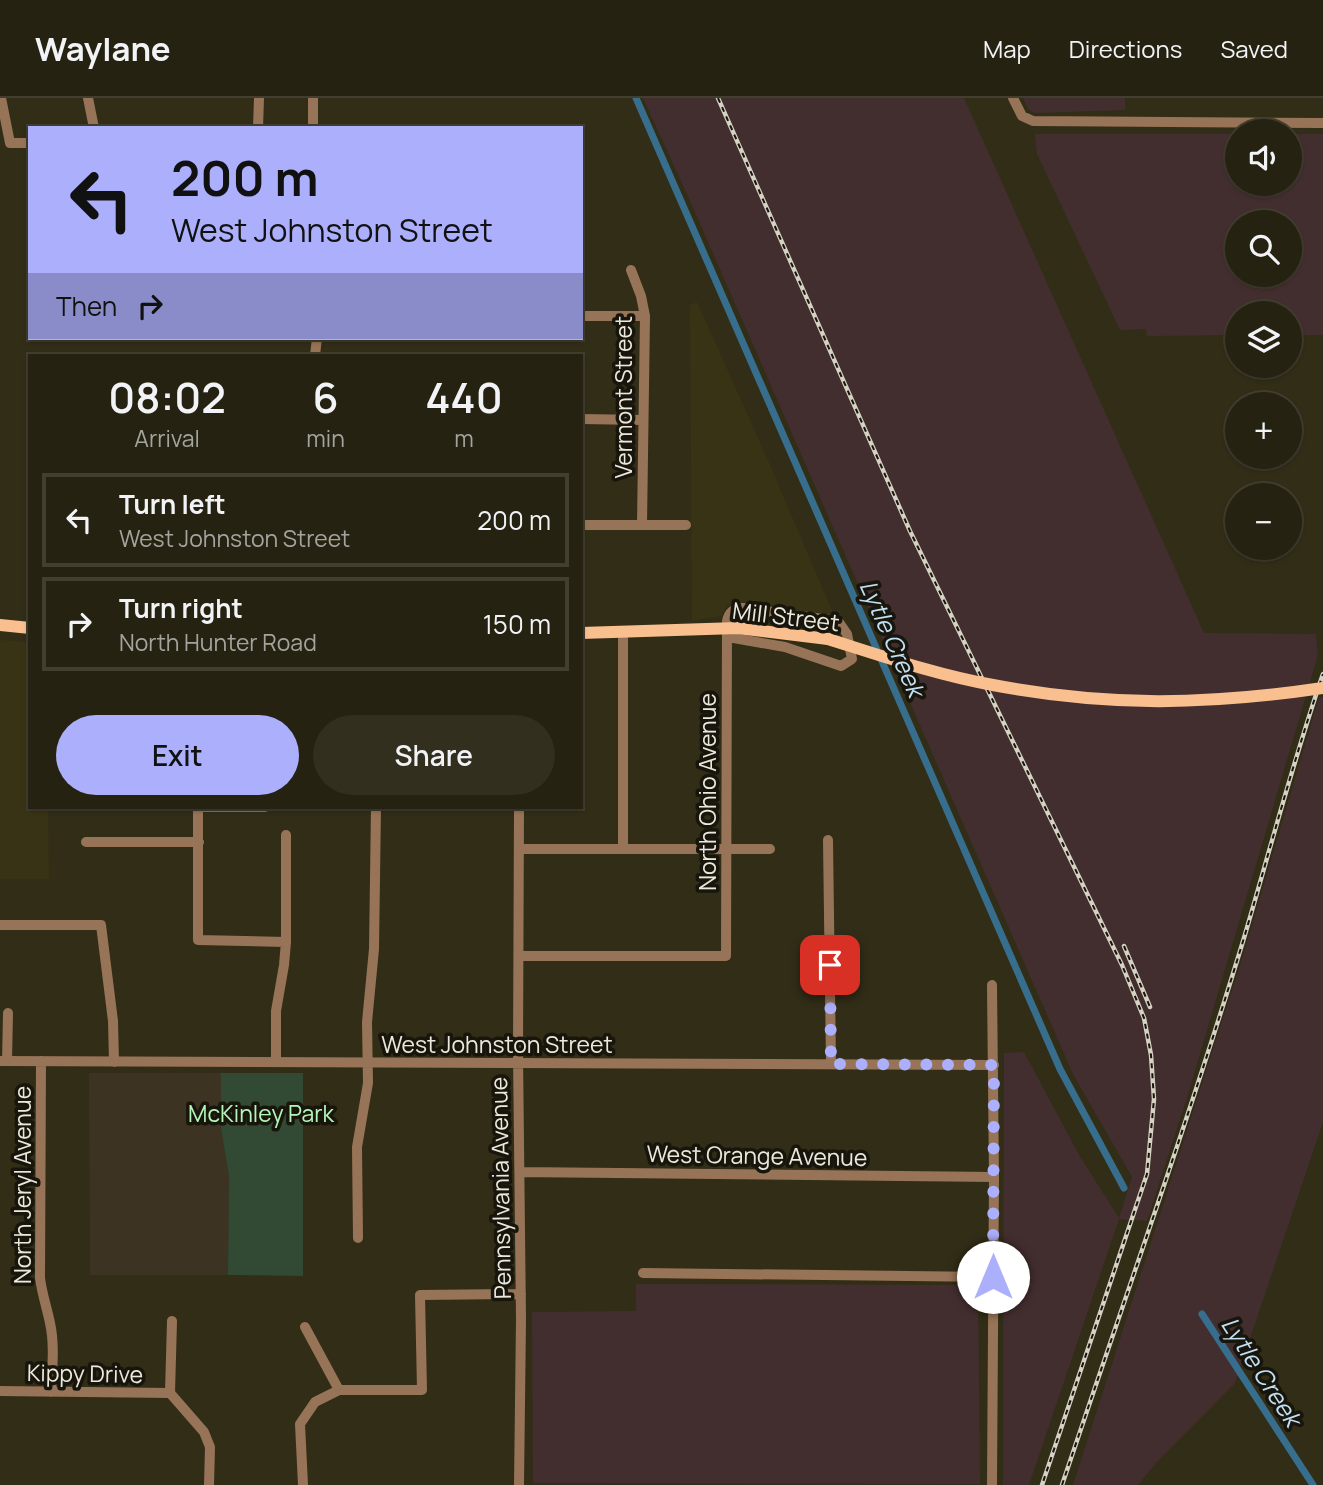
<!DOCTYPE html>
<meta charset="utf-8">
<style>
:root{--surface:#262211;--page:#322f1f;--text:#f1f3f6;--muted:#a4a49f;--line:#423f31;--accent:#acaffb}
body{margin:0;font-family:Manrope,sans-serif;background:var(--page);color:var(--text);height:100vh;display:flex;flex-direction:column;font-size:26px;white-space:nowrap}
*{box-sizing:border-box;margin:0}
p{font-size:23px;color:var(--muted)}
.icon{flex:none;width:38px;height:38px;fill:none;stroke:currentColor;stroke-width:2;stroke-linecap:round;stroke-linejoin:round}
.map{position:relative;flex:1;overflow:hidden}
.details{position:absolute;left:28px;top:256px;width:555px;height:455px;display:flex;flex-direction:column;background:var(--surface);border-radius:0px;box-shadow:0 2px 5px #0004,0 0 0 2px var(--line)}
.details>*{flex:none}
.hud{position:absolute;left:28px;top:28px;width:555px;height:214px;border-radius:0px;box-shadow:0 2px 5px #0004,0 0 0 2px var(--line);background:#acaffb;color:#111;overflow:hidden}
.controls{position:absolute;left:1225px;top:21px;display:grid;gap:14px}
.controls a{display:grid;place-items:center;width:77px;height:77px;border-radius:50%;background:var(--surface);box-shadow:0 2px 5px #0004,0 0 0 2px var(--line);font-size:35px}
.pin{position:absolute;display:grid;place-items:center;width:60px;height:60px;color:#fff;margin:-30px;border-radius:14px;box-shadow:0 4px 10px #0006}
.me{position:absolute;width:77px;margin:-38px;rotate:0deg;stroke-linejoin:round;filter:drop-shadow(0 0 5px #0008)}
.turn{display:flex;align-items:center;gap:24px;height:147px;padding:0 28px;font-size:32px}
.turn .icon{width:91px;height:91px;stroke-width:2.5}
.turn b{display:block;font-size:49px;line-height:60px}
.then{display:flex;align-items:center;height:66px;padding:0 28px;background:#0003;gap:14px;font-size:26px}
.eta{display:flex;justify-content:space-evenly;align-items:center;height:119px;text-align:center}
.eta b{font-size:42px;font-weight:600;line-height:49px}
.primary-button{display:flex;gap:14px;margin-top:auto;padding:14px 28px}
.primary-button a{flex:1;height:80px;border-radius:42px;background:var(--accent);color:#111;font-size:28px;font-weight:600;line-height:80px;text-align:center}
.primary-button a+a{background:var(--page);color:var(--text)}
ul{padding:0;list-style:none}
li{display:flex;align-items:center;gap:21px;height:94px;margin:0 14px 10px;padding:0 14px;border:4px solid var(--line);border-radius:0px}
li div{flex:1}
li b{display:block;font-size:26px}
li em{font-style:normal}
header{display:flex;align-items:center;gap:42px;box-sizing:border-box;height:98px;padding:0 35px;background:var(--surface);border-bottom:2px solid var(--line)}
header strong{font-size:33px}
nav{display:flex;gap:38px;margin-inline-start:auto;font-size:24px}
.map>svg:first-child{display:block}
</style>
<header>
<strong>Waylane</strong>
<nav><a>Map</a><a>Directions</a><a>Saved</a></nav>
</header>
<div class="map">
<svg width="1323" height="1387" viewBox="0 0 1323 1387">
<rect width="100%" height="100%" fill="#322d17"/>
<path fill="#393315" d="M697,204L768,362L834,517L746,504L727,507L721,518L692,523L690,207Z
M0,542L30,544V709H48L49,781H0Z"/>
<path fill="#432e2f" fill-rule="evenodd" d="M643,0H964L1204,535L1316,536L1318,557L1186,1003L1147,1123L1119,1121L1029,1387H1003L1004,955L1024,954L1079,1057L1119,1120L1132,1079L1073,976L687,96Z
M1023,0H1125V12L1035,15L1028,11Z
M1035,36H1237V86H1290V36H1323V237H1290V215H1237V237L1147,238L1146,231L1120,232L1037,56ZM1290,124V177H1237V124Z
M1319,599H1323V1024L1235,1285L1155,1366L1138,1387H1073L1242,861Z
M636,1186L978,1187L980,1386L533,1385L532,1214L636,1213Z"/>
<path fill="#3d3323" d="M89,975H221V1031L229,1078L228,1177H90Z"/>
<path fill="#324933" d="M221,975H303V1178L228,1177L229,1078L221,1031Z"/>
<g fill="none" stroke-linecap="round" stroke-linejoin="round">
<path stroke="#386e8d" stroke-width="7" d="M636,0L1060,971L1124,1090
M1202,1216L1313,1387"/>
<path stroke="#977457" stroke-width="10" d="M1,0L10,45H30
M88,0L94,30
M313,0V30
M1013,0L1022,18L1033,23L1323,25
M258,30L259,0
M631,172L641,198L645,218L642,427
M581,218H645
M315,257L317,240
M581,321L643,322
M581,427H686
M198,709V842L286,844
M198,709H265
M519,709L518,956L521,1221L519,1387
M828,742L831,966
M86,744H199
M520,751H770
M623,751V534
M0,827H101L113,923L114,964
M519,858H726L727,523C729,514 734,510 743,510L838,523L847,536L852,561L841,568L785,549L728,539
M0,963L994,967
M7,963L8,915
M41,963L40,1180C42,1196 47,1210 50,1225C55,1248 52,1271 51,1294
M276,964V913L284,867L286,844V737
M520,1074L994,1079
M358,1140L357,1049L368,985L367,924L374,851L376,709
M643,1175L993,1179
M172,1223L170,1295L204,1334L210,1349L209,1387
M305,1229L339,1292
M0,1293L170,1295
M303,1387L300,1326L315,1304L339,1292H422L420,1197L521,1196
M992,1387L994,1079L992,887"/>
<path stroke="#f9bf8e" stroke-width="12" d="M0,527L30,530
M581,535L738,530L828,541"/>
<defs>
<path id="rail" d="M718,0L910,433L1122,867L1144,920L1151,957L1154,1001L1147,1076L1042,1387
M1124,848L1150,909
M1062,1387C1123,1205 1188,1024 1244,840C1270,752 1293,663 1323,576"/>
</defs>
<use href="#rail" stroke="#d5d1c3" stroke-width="4.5"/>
<use href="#rail" stroke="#17150c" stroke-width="2" stroke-dasharray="5" stroke-linecap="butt"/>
<path stroke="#f9bf8e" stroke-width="12" d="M828,541C882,558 937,577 993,587C1108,609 1208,607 1323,590"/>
</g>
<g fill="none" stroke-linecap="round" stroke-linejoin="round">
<path stroke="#acaffb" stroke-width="12" stroke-dasharray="0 21.6" d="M830,867L831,966L994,967L993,1179"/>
</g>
<g text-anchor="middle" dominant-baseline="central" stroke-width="7" stroke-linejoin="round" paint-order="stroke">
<g font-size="23" fill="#ece9dc" stroke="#17150c">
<text transform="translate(623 299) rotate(-90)">Vermont Street</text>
<text transform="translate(786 518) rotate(7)">Mill Street</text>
<text transform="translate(707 694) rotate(-90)">North Ohio Avenue</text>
<text x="497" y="946">West Johnston Street</text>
<text transform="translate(757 1057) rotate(1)">West Orange Avenue</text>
<text transform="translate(22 1087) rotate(-90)">North Jeryl Avenue</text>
<text transform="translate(500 1090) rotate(-91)">Pennsylvania Avenue</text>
<text transform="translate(85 1275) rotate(1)">Kippy Drive</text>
</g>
<g font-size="23" fill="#b4f5b8" stroke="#17150c">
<text x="261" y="1015">McKinley Park</text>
</g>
<g font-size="24" font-style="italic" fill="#c2e0f4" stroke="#17150c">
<text transform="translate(893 540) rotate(66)">Lytle Creek</text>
<text transform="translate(1262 1273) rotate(57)">Lytle Creek</text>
</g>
</g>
</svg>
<div class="controls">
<a><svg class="icon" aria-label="sound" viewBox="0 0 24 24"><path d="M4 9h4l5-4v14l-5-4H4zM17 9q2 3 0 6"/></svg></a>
<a><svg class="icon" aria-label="search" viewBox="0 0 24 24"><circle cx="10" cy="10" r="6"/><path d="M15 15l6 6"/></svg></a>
<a><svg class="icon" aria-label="layers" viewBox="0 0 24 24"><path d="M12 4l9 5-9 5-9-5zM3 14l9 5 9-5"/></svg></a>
<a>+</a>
<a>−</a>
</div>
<div class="pin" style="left:830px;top:867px;background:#d93025"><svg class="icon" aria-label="arrive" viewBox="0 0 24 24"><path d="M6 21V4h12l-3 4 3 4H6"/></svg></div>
<svg class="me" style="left:993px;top:1179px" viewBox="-20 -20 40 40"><circle r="19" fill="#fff"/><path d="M0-13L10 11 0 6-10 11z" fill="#acaffb"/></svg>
<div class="hud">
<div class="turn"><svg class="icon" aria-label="left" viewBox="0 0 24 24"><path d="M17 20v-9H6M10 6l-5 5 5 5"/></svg><div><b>200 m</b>West Johnston Street</div></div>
<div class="then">Then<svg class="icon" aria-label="right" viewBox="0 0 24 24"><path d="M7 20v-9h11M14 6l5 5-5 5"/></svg></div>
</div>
<section class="details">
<div class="eta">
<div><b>08:02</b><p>Arrival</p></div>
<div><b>6</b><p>min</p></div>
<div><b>440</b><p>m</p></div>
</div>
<ul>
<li><svg class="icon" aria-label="left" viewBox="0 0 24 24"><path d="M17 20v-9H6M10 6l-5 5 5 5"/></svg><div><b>Turn left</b><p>West Johnston Street</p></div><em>200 m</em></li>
<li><svg class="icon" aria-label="right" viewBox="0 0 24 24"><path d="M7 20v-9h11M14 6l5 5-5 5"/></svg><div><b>Turn right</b><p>North Hunter Road</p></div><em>150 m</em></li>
</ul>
<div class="primary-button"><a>Exit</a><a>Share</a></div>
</section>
</div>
